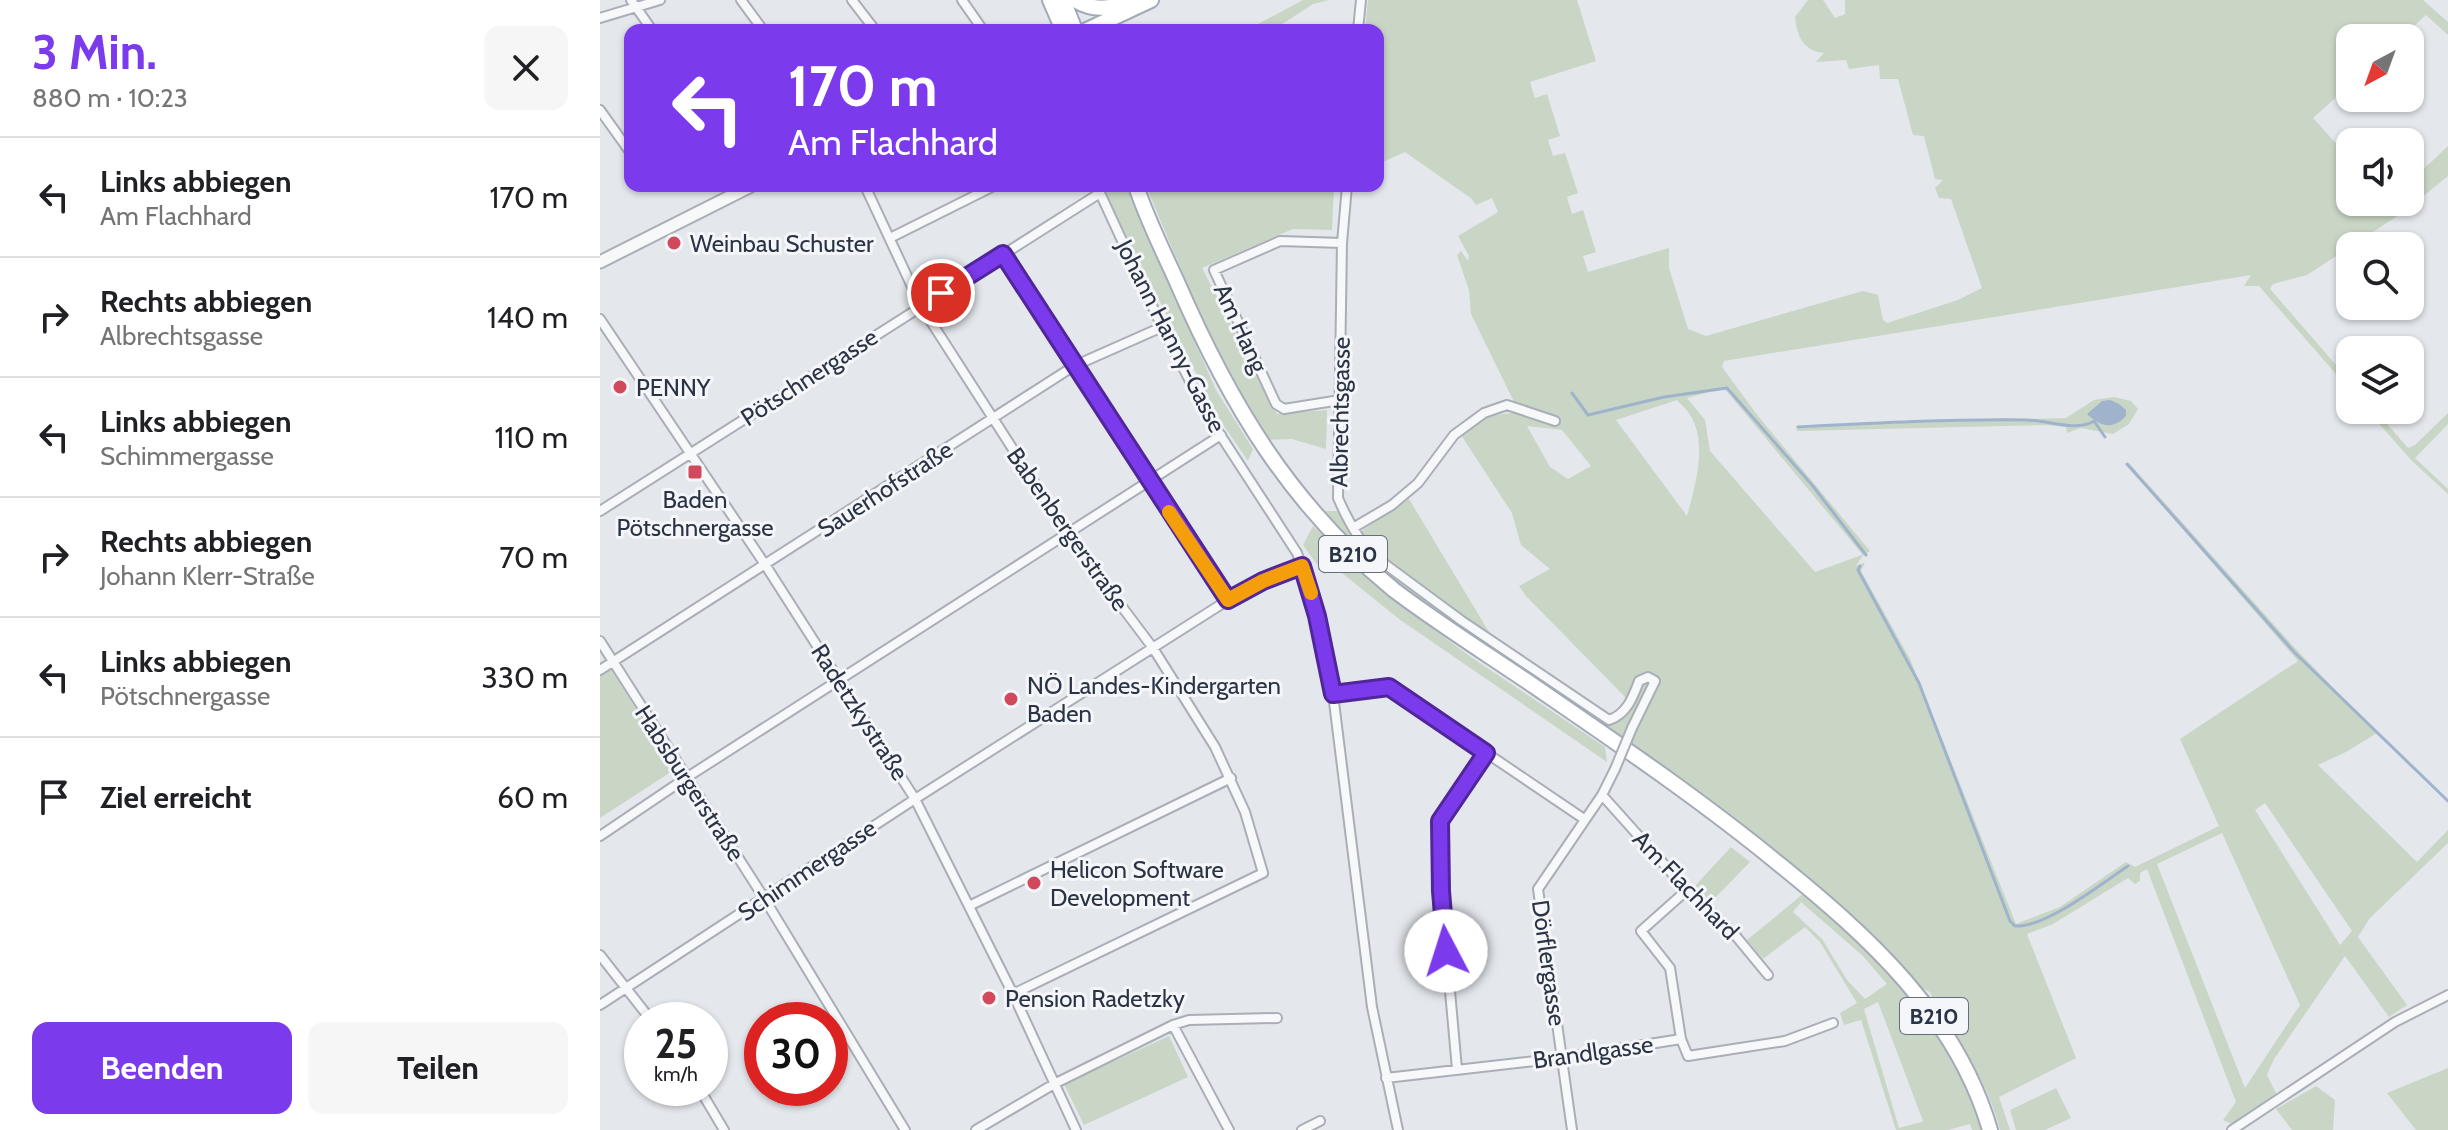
<!DOCTYPE html>
<html lang="de">
<meta charset="utf-8">
<style>
:root{--surface:#fff;--page:#f6f6f6;--text:#202124;--muted:#757577;--line:#e0e0e0;--accent:#7c3aed}
body{margin:0;font-family:Cabin,sans-serif;background:var(--page);color:var(--text);height:100vh;display:flex;flex-direction:column;font-size:30px;white-space:nowrap}
*{box-sizing:border-box;margin:0}
p{font-size:26px;color:var(--muted)}
.icon{flex:none;width:44px;height:44px;fill:none;stroke:currentColor;stroke-width:2;stroke-linecap:round;stroke-linejoin:round}
.map{position:relative;flex:1;overflow:hidden}
.panel{display:flex;flex-direction:column;background:var(--surface);width:600px}
.panel>*{flex:none}
.top-card{position:absolute;left:24px;top:24px;width:760px;height:168px;border-radius:16px;box-shadow:0 2px 6px #0004;background:#7c3aed;color:#fff;overflow:hidden}
.needle{width:52px;rotate:221deg}
.tools{position:absolute;left:1736px;top:24px;display:grid;gap:16px}
.tools a{display:grid;place-items:center;width:88px;height:88px;border-radius:16px;background:var(--surface);box-shadow:0 2px 6px #0004;font-size:40px}
.speed{position:absolute;left:24px;top:1002px;display:flex;gap:16px;font-size:40px;font-weight:700;text-align:center}
.speed>*{display:grid;place-content:center;width:104px;height:104px;border-radius:50%;background:var(--surface);box-shadow:0 2px 6px #0004;line-height:1}
.speed small{font-size:20px;font-weight:400}
.speed .limit{border:12px solid #d22;background:#fff;color:#111}
.pin{position:absolute;display:grid;place-items:center;width:68px;height:68px;color:#fff;margin:-34px;border:4px solid #fff;border-radius:50%;box-shadow:0 2px 8px #0007}
.me{position:absolute;width:88px;margin:-44px;rotate:355deg;stroke-linejoin:round;filter:drop-shadow(0 0 6px #0008)}
.turn{display:flex;align-items:center;gap:28px;height:168px;padding:0 32px;font-size:36px}
.turn .icon{width:104px;height:104px;stroke-width:2.5}
.turn b{display:block;font-size:56px;line-height:68px}
.round{display:grid;place-items:center;flex:none;width:84px;height:84px;border-radius:16px;background:var(--page)}
.overview{display:flex;align-items:center;justify-content:space-between;height:136px;padding:0 32px}
h1{font-size:48px;font-weight:700;line-height:60px;color:var(--accent)}
.action{display:flex;gap:16px;margin-top:auto;padding:16px 32px}
.action a{flex:1;height:92px;border-radius:16px;background:var(--accent);color:#fff;font-size:32px;font-weight:700;line-height:92px;text-align:center}
.action a+a{background:var(--page);color:var(--text)}
ul{padding:0;list-style:none}
li{display:flex;align-items:center;gap:24px;height:120px;padding:0 32px;border-top:2px solid var(--line)}
li div{flex:1}
li b{display:block;font-size:30px}
li em{font-style:normal}
main{display:flex;flex:1;min-height:0}
.map>svg:first-child{display:block}
</style>
<main>
<section class="panel">
<div class="overview"><div><h1>3 Min.</h1><p>880 m · 10:23</p></div><a class="round"><svg class="icon" aria-label="close" viewBox="0 0 24 24"><path d="M6 6l12 12M18 6L6 18"/></svg></a></div>
<ul>
<li><svg class="icon" aria-label="left" viewBox="0 0 24 24"><path d="M17 20v-9H6M10 6l-5 5 5 5"/></svg><div><b>Links abbiegen</b><p>Am Flachhard</p></div><em>170 m</em></li>
<li><svg class="icon" aria-label="right" viewBox="0 0 24 24"><path d="M7 20v-9h11M14 6l5 5-5 5"/></svg><div><b>Rechts abbiegen</b><p>Albrechtsgasse</p></div><em>140 m</em></li>
<li><svg class="icon" aria-label="left" viewBox="0 0 24 24"><path d="M17 20v-9H6M10 6l-5 5 5 5"/></svg><div><b>Links abbiegen</b><p>Schimmergasse</p></div><em>110 m</em></li>
<li><svg class="icon" aria-label="right" viewBox="0 0 24 24"><path d="M7 20v-9h11M14 6l5 5-5 5"/></svg><div><b>Rechts abbiegen</b><p>Johann Klerr-Straße</p></div><em>70 m</em></li>
<li><svg class="icon" aria-label="left" viewBox="0 0 24 24"><path d="M17 20v-9H6M10 6l-5 5 5 5"/></svg><div><b>Links abbiegen</b><p>Pötschnergasse</p></div><em>330 m</em></li>
<li><svg class="icon" aria-label="arrive" viewBox="0 0 24 24"><path d="M6 21V4h12l-3 4 3 4H6"/></svg><div><b>Ziel erreicht</b></div><em>60 m</em></li>
</ul>
<div class="action"><a>Beenden</a><a>Teilen</a></div>
</section>
<div class="map">
<svg width="1848" height="1130" viewBox="0 0 1848 1130">
<rect width="100%" height="100%" fill="#e4e7ec"/>
<path fill="#c9d6c5" fill-rule="evenodd" d="M703,0H729L713,4L673,30H647Z
M768,0H977L996,61L930,82L935,98L947,94L960,136L948,140L953,156L965,153L978,193L967,197L972,214L983,210L996,252L983,256L988,272L1069,248V268L1088,329L1106,336L1263,291L1278,295L1283,320L1287,323L1358,300L1382,288L1351,199L1339,198L1335,188L1343,180L1335,179L1324,136L1313,135L1298,79H1280L1279,65L1249,69L1246,60L1216,62L1224,53C1203,51 1197,36 1195,17L1208,0H1223L1235,18L1245,14V0H1823L1848,22V35L1826,15L1801,38H1750V85L1713,118L1750,159V202H1810V182L1848,146V176L1805,211L1707,275L1673,284L1670,289L1750,381V390L1659,286H1644L1651,275L1124,361L1122,367L1158,416L1270,551L1263,555L1256,566L1265,562L1261,571L1310,659L1416,924L1460,907L1526,862L1535,867L1619,826L1580,739L1698,661L1526,464L1529,463L1694,647L1777,733L1746,752L1718,765L1817,862L1848,830V843L1770,918L1758,937L1807,1005L1789,1017L1745,956L1674,1059L1667,1075L1678,1097L1634,1125L1623,1120L1636,1102L1547,869L1540,873V881L1535,884L1528,878L1453,924L1427,934L1476,1058L1399,1097L1410,1130H1400C1388,1082 1360,1042 1334,1002L1330,992L1321,988L1267,932L807,593L748,541L724,511H740L754,536L809,499L892,637L1013,716L1027,699L926,596L919,586L950,569L921,545L912,513L861,435C876,415 896,415 919,412L871,314L869,290L857,255L861,251L868,261L869,256L858,236L898,212L892,198L876,205L872,199L805,152L778,164V30H765ZM1124,388L1262,554V555L1215,572L1110,451L1105,420L1087,398ZM1077,400C1081,405 1087,409 1090,415C1108,442 1095,488 1087,516L1016,420ZM927,426L962,430L991,466L968,479L950,467ZM1665,803L1752,931L1740,945L1655,810ZM1622,833L1700,1005L1645,1088L1557,864Z
M501,186H526L616,390L653,449L648,461L620,420Z
M546,186H734L732,230L693,229L602,268L677,414L727,410L726,449L692,439L666,440L601,317Z
M1514,397L1531,401L1538,409L1529,424L1513,434L1481,428L1467,433L1466,427L1446,425L1197,431L1196,426L1466,418L1494,400Z
M1767,410H1775L1808,448L1815,445L1848,413V424L1815,458L1848,489V494L1812,461Z
M713,526L779,588L868,655L1005,747L1007,762L799,619L737,569L724,574L703,545Z
M10,668L74,770L0,818V674Z
M1131,847L1150,862L1110,903L1094,887Z
M1203,894C1260,942 1315,991 1352,1056C1365,1079 1373,1105 1382,1130H1372L1370,1124L1348,1130H1296L1261,1020L1244,1025L1240,1013L1257,1003L1220,942L1205,927L1163,959L1147,940ZM1201,902L1263,956L1287,984L1265,999L1247,980L1222,939L1193,912ZM1278,1002L1323,1121L1322,1122L1299,1128L1264,1009Z
M569,1036L588,1077L484,1125L464,1084Z
M1848,1068V1130H1816L1787,1093Z
M1716,1086L1735,1100L1733,1130H1692L1676,1109Z
M1456,1088L1471,1118L1445,1130H1416L1410,1110Z"/>
<path fill="#9fb4cc" d="M1510,400L1519,404L1526,410V416C1512,431 1500,426 1487,414L1502,401Z"/>
<g fill="none" stroke-linecap="round" stroke-linejoin="round">
<path stroke="#9fb4cc" stroke-width="3" d="M972,393L988,415L1064,397L1127,388L1212,485L1266,555
M1198,427C1275,423 1351,419 1427,420C1447,420 1477,432 1494,421L1505,437
M1527,464L1695,653L1848,801
M1260,566L1258,570L1319,683L1410,921L1415,926C1446,928 1502,883 1528,866"/>
<defs>
<path id="minor" d="M31,0L52,30
M141,0L163,30
M252,0L275,30
M362,0L383,30
M0,18L60,0
M758,30L761,0
M0,110L30,152
M265,186L321,306L468,535L553,648L615,747L645,812L663,873L413,994
M494,186L500,193L562,327L608,416L697,553L707,581L733,694L772,1007L798,1130
M747,186L742,243L738,498C747,519 758,540 774,556L862,621L1009,720C1027,714 1033,697 1039,681L1048,677L1055,681L1032,728
M290,238L394,186
M403,254L628,600
M0,319L166,566L315,799L413,994L476,1130
M740,400L684,409L676,404L614,270L680,241L742,243
M0,511L500,193
M753,528L792,505L818,483L854,435L884,413L907,405L955,421
M0,641L164,898L305,1130
M0,670L474,366L562,327
M733,694L789,687L984,819
M1002,795L1087,890L1135,935L1168,975
M0,836L86,778L621,435
M369,906L631,778
M0,955L51,1020
M0,1005L315,799L628,600L663,581L702,566
M573,1025L629,1130
M1081,1039L1070,968L1041,931L1087,890
M857,1069L841,891L840,821L886,753
M786,1078L961,1058L1081,1039L1088,1056L1185,1041L1233,1023
M99,1088L124,1130
M376,1130L454,1084L573,1025L589,1020L677,1018
M702,1130L720,1121
M972,1130L938,889L1002,795L1015,769
M1632,1130L1795,1022L1848,995"/>
<path id="tertiary" d="M0,262L151,186"/>
<path id="primary" d="M450,0L463,30
M463,0L475,30
M475,0C493,11 509,9 529,2
M487,30L551,0
M536,186C547,219 563,251 577,282C630,404 690,505 794,590C839,624 887,654 934,686C1017,743 1101,800 1179,864C1268,936 1357,1016 1390,1130"/>
</defs>
<use href="#minor" stroke="#a9aeb7" stroke-width="12"/>
<use href="#tertiary" stroke="#a9aeb7" stroke-width="15"/>
<use href="#primary" stroke="#a3abb8" stroke-width="18"/>
<use href="#minor" stroke="#f7f8fa" stroke-width="8"/>
<use href="#tertiary" stroke="#f7f8fa" stroke-width="11"/>
<use href="#primary" stroke="#fff" stroke-width="14"/>
<defs>
<path id="minor-bridge" d="M1015,769L1032,728"/>
</defs>
<use href="#minor-bridge" stroke="#a9aeb7" stroke-width="12" stroke-linecap="butt"/>
<use href="#minor-bridge" stroke="#f7f8fa" stroke-width="8"/>
</g>
<g fill="none" stroke-linecap="round" stroke-linejoin="round">
<defs>
<path id="route" d="M341,293L403,254L628,600L663,581L702,566L717,616L733,694L789,687L886,753L840,821L841,891L846,951"/>
</defs>
<use href="#route" stroke="#51269a" stroke-width="20"/>
<use href="#route" stroke="#7c3aed" stroke-width="14"/>
<path stroke="#f59e0b" stroke-width="14" d="M569,512L628,600L663,581L702,566L711,593"/>
</g>
<g fill="#d1495b" stroke="#f4f6f9" stroke-width="3">
<circle cx="74" cy="243" r="8"/>
<circle cx="20" cy="387" r="8"/>
<rect x="87" y="464" width="16" height="16" rx="4"/>
<circle cx="411" cy="699" r="8"/>
<circle cx="434" cy="883" r="8"/>
<circle cx="389" cy="998" r="8"/>
</g>
<g text-anchor="middle" dominant-baseline="central" stroke-width="6" stroke-linejoin="round" paint-order="stroke">
<g fill="#f4f6f9" stroke="#676e7b" stroke-width="2">
<rect x="719" y="536" width="68" height="36" rx="6"/>
<rect x="1300" y="998" width="68" height="36" rx="6"/>
</g>
<g font-size="22" font-weight="bold" fill="#2b3445">
<text x="753" y="554">B210</text>
<text x="1334" y="1016">B210</text>
</g>
<g font-size="24" fill="#2b3445" stroke="#f4f6f9" text-anchor="start">
<text x="90" y="243">Weinbau Schuster</text>
<text x="36" y="387">PENNY</text>
<text x="95" y="499" text-anchor="middle">Baden<tspan x="95" dy="28">Pötschnergasse</tspan></text>
<text x="427" y="685">NÖ Landes-Kindergarten<tspan x="427" dy="28">Baden</tspan></text>
<text x="450" y="869">Helicon Software<tspan x="450" dy="28">Development</tspan></text>
<text x="405" y="998">Pension Radetzky</text>
</g>
<g font-size="24" fill="#2b3445" stroke="#f4f6f9">
<text transform="translate(641 328) rotate(65)">Am Hang</text>
<text transform="translate(571 336) rotate(63)">Johann Hanny-Gasse</text>
<text transform="translate(209 377) rotate(-33)">Pötschnergasse</text>
<text transform="translate(740 412) rotate(-89)">Albrechtsgasse</text>
<text transform="translate(285 489) rotate(-33)">Sauerhofstraße</text>
<text transform="translate(468 529) rotate(55)">Babenbergerstraße</text>
<text transform="translate(260 712) rotate(57)">Radetzkystraße</text>
<text transform="translate(90 783) rotate(57)">Habsburgerstraße</text>
<text transform="translate(207 870) rotate(-34)">Schimmergasse</text>
<text transform="translate(1086 885) rotate(46)">Am Flachhard</text>
<text transform="translate(949 963) rotate(82)">Dörflergasse</text>
<text transform="translate(993 1052) rotate(-8)">Brandlgasse</text>
</g>
</g>
</svg>
<div class="tools">
<a><svg class="needle" viewBox="-14 -14 28 28"><path d="M0-13l5 13h-10z" fill="#e53935"/><path d="M0 13l5-13h-10z" fill="#757577"/></svg></a>
<a><svg class="icon" aria-label="sound" viewBox="0 0 24 24"><path d="M4 9h4l5-4v14l-5-4H4zM17 9q2 3 0 6"/></svg></a>
<a><svg class="icon" aria-label="search" viewBox="0 0 24 24"><circle cx="10" cy="10" r="6"/><path d="M15 15l6 6"/></svg></a>
<a><svg class="icon" aria-label="layers" viewBox="0 0 24 24"><path d="M12 4l9 5-9 5-9-5zM3 14l9 5 9-5"/></svg></a>
</div>
<div class="speed"><div>25<small>km/h</small></div><div class="limit">30</div></div>
<div class="pin" style="left:341px;top:293px;background:#d93025"><svg class="icon" aria-label="arrive" viewBox="0 0 24 24"><path d="M6 21V4h12l-3 4 3 4H6"/></svg></div>
<svg class="me" style="left:846px;top:951px" viewBox="-20 -20 40 40"><circle r="19" fill="#fff"/><path d="M0-13L10 11 0 6-10 11z" fill="#7c3aed"/></svg>
<div class="top-card">
<div class="turn"><svg class="icon" aria-label="left" viewBox="0 0 24 24"><path d="M17 20v-9H6M10 6l-5 5 5 5"/></svg><div><b>170 m</b>Am Flachhard</div></div>
</div>
</div>
</main>
